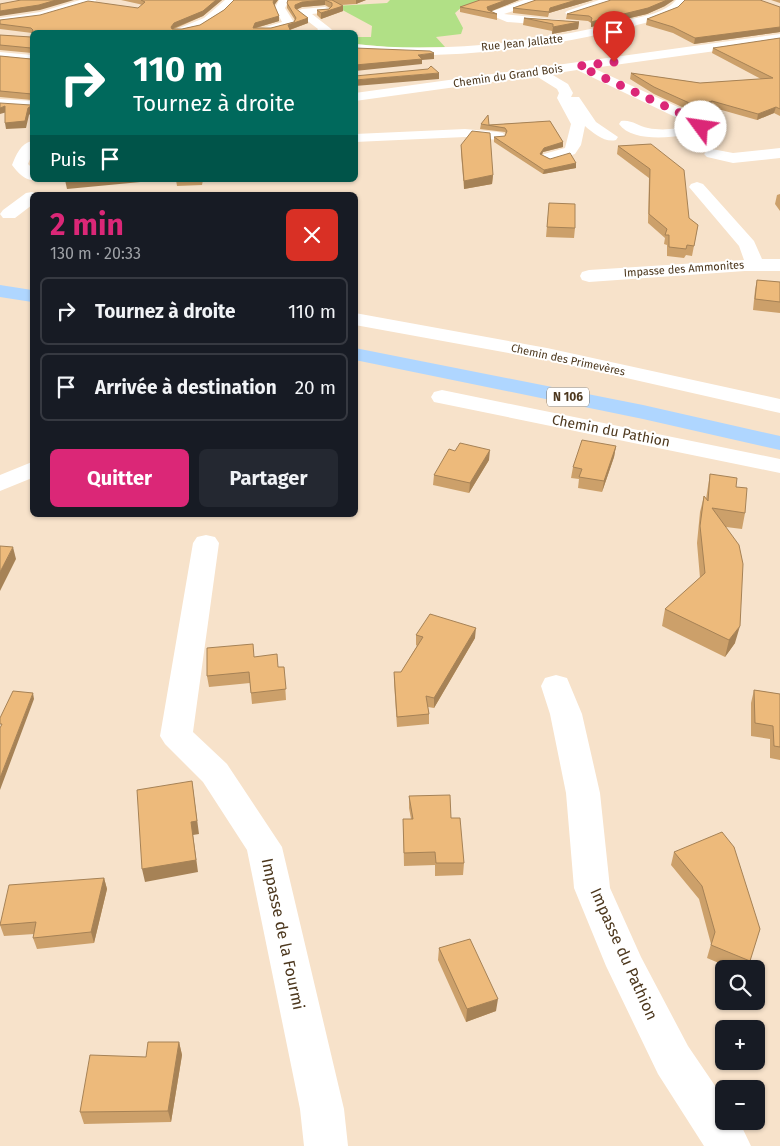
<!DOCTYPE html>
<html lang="fr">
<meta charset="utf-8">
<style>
:root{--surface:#171b24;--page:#242831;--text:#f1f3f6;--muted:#9ea1a6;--line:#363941;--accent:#db2777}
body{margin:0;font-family:"Fira Sans",sans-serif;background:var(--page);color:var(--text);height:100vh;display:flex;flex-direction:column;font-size:19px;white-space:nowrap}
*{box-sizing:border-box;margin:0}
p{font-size:16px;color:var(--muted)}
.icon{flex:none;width:28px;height:28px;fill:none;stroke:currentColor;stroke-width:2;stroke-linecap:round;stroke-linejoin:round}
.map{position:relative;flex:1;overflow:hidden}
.side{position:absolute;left:30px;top:192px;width:328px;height:325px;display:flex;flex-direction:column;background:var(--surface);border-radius:8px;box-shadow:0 1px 4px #0004}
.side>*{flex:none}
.hud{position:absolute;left:30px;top:30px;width:328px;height:152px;border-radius:8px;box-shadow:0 1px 4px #0004;background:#00695c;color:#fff;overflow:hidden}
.buttons{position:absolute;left:715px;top:960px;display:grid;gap:10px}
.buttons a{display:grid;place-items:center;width:50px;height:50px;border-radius:8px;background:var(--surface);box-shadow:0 1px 4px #0004;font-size:25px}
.pin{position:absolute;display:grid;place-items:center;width:42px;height:42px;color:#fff;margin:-51px -21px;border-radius:50% 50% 50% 0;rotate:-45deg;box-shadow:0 0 5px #0007}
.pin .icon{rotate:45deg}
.me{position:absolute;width:55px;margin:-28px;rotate:301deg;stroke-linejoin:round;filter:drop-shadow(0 0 4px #0008)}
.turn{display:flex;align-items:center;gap:18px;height:105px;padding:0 20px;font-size:22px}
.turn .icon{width:65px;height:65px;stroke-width:2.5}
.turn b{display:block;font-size:35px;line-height:42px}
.then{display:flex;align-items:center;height:48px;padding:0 20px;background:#0003;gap:10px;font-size:19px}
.round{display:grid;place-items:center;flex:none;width:52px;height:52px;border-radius:8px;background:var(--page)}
.summary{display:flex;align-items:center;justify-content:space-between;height:85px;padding:0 20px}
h1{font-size:30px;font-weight:700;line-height:38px;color:var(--accent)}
.primary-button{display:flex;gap:10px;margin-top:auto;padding:10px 20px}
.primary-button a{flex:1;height:58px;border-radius:8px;background:var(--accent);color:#fff;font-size:20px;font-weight:700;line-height:58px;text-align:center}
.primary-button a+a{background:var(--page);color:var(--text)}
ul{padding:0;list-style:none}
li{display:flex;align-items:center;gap:15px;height:68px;margin:0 10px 8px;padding:0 10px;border:2px solid var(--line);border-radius:8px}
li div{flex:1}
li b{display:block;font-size:19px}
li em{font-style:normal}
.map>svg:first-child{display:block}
</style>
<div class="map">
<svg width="780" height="1146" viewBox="0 0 780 1146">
<rect width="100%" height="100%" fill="#f7e2ca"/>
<path fill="#b1e086" d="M390,0H480L463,6L455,13L463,28L461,34L436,37L445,47L400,48L355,44V37H371L372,26L335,6L387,3Z"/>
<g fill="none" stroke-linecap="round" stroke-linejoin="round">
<path fill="#fff" fill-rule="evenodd" d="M80,0H96L95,2L41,18L0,24V18L40,12Z
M225,0H236C221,20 198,35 173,32L175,30L204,18Z
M279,0H289L285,8L295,24L293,26L271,32H255L256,30L282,22L275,8Z
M524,0H540L539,2L504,14L561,20L567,23L561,26L507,22L488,14L490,12Z
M599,0H615L614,2L575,15L571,16L565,13L567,11Z
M676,0H687C675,18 651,21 630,27C549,48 438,62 355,52V44C438,54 547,42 628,20C644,16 665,13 676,0Z
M325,7L331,10L329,12L312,14L330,28L332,30L330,32H316L318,29L296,12L302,9Z
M780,34V42L593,68L702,118L708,127L706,130C685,137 634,145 619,124L621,121C631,119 638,126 648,128C662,131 678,129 692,125L577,70L551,74L568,84L573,93L571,97H579L596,122L618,137L616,140C605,143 593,133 585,126L581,145L575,154L549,162L544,160L541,157L544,154L565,148L571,124L557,98L559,93L557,89L536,76L355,101V93Z
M0,52L32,55V63L0,60Z
M0,99L32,101V109L0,107Z
M465,129L498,132L503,133L505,136L503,139L498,140L465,137L355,142V134Z
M32,141V154L28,164L32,168V180H35C25,181 18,173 12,165C16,155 21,143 32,141Z
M780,148V158L733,163L707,157L704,154L707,151L712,149L733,153Z
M697,182L703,184L754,241L762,259H780V271H745L589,282L582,280L580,276L582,272L589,270L744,260L739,246L689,187L691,184Z
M32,192L39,195H32V205L15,218H3L0,214L3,210L26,193Z
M355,313L547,348L780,399V413L547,360L355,325Z
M442,390L780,459V473L434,402L431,397L434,392Z
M32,462V478L0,491V475Z
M206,535L215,537L219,543L193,732L227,764L282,847L344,1109L348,1146H304L300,1109L247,850L203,782L165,744L160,736L193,543L197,537Z
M556,675L567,678L582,714L600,793L610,888L641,957L688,1046L724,1099V1121H739L751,1146H704L658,1074L606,966L574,888L566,793L550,714L541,686L545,678Z"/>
<path fill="#afd6ff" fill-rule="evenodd" d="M0,285L32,290V302L0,297Z
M355,348L643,405L780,436V450L643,419L355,360Z"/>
</g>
<path fill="#cca06a" d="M121,0H222L203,16L174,29H182L200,25L224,10L234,0H278L274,5L279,16V21L256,28H271L294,22L295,20L287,8V3L288,0H366L356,4L341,5L343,6V11L321,19L317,15V10L329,9L330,8L325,5L302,7L296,10L308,18V23L290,30L32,53L0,50V35L31,37L32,33L0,29V20L138,8L142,5L139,4Z
M480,0H519L490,11L497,14V20L460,12V7Z
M536,0H593L549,13L548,17L513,13V8Z
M771,0H780V3Z
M665,6L647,14L591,27V23L588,21L566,19L567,14Z
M678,7H780V32L694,44L673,33L646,25L647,19Z
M524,18L579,22L578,29L552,34V31L523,25Z
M780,38V116L774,113L757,120L711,107L695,113L654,94L630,79L631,73L700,83L761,79L712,53L713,48Z
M0,56L31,59L32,100L0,97Z
M550,121L563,142V147L543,152L542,155L550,159L576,163V168L543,174L494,142V137L505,136L506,134L505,132L480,129L481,124L489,125Z
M651,144L689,218L698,225L692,256L686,255L684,258L667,256V245L664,244L665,238L648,223L649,178L617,154L618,146Z
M461,145L493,175L492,184L464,189L461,153Z
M176,180H203L202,185L177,186Z
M780,194V211L775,204L777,195Z
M549,203L575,228L574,238L546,237Z
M757,280L780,282V313L753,310L755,290Z
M616,446L614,457L602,492L578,488L579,479L571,478L573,467Z
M489,460L469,493L433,485L434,475Z
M710,474L736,487L745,513L742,529L726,527L735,643L725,657L662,626L665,609L700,578L697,543L700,512L704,496L706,499Z
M416,635L475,638L434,708L428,707L429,714V724L397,727L394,682V672H401L417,646L416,645Z
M254,657L278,667H284L286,700L252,704L250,683L209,687L207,676Z
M754,690L780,694V760L770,758V739L751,736V703Z
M409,796L451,818L464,863L463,875L435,876V865L404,866L403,819H411L409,808Z
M674,852L760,929L747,969H733L707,958L711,944L699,899L671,865Z
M104,878L107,889L94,943L37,949L33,938L34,934L4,936L0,925Z
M439,948L496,1011L466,1022L438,960Z
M179,1042L182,1055L171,1122L84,1124L80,1112L146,1057Z"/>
<path fill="#a68256" d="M56,0H74L40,10L0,16V11Z
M216,0H222L203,16L174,28L171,32V27L174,23Z
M274,0H278L273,7V2Z
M325,0V5L302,7L295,10V5L302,2Z
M356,0H366L356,4Z
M506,0H519L487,13V7Z
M576,0H593L549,13L548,17L550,8Z
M667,0H674L665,6L647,14L591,27V22Z
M343,6V11L321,19V13Z
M279,16V21L255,28H253L255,23Z
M308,18V23L289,30L288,25Z
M579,22L578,29L552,34L553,27Z
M780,27V32L694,44L695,38Z
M434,53V59L422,60V64L355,71V65L418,55Z
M439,73V79L355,86V80Z
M712,101L711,107L695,113L696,106Z
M32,105V112L29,115L26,128L6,129L5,123Z
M5,106L7,112L0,114V108Z
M776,107L774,113L757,120L758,114Z
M563,142V147L543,152L540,158V154L544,148Z
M576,163V168L543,174L544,170Z
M493,175L492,184L464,189V181Z
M65,180H151V181L67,189Z
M616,446L614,457L602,492L604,481Z
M490,450L489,460L469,493L470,483Z
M13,547L16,559L0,591V572Z
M740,626L735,643L725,657L729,640Z
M476,628L475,638L434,708V698Z
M33,693L34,699L0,790V778Z
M192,781L199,834L193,835L198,872L145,882L142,869L191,822Z
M104,878L107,889L94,943L91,932Z
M498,999L496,1011L466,1022L467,1009Z
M179,1042L182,1055L171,1122L168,1111Z"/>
<path fill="#edba7b" stroke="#a68256" d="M21,0H56L39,5L0,11V4Z
M141,0H216L203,11L174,23L171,27L172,29H182L200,25L224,10L234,0H274L273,2L279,16L255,23L253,28H271L294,22L296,18L287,3L288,0H332L343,6L321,13L317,10L329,9L332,6V3L325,0L302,2L295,5V8L308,18L288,25L291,32H32V49L31,48L0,45V35L31,37L33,30L31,28L0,24V20L40,15L88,1L138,8L145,2Z
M480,0H506L487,7L488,10L497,14L460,7Z
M536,0H576L550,8L549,12L513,8Z
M611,0H667L648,8L591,22L592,18L589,16L567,14Z
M685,0H760L780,7V27L695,38L673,27L647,19L678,7Z
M524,18L579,22L553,27V24Z
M780,38V109L776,107L758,114L712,101L696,106L654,87L631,73L700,83L773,78L713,48Z
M355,48L430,51L434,53L418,55L422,59L355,65Z
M0,56L31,59L32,58V99V94L0,91Z
M431,66L439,73L355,80V76L428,69Z
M0,103L31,105L32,103V105L28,108L25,121L5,123V106L0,108Z
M488,115L489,125L550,121L563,142L544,148L540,154L550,159L570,153L576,163L544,170L494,137L505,136L507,131L505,128L481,124Z
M472,131L490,133L493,175L464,181L461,145Z
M651,144L684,170L689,218L698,225L694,246L687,245L686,249L669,247V235H665L667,229L649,214L650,169L618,146Z
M549,203L575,204V228L547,227Z
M757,280L780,282V302L755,299Z
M582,440L616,446L604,481L579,477L582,469L573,467Z
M460,443L490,450L470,483L434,475L449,449L455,451Z
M710,474L737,478L736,487L747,488L745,513L712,508L739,545L743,564L740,626L729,640L665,609L705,573L700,526L704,496L708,501Z
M0,546L13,547L0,572Z
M430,614L476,628L434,698L426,696L429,714L397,717L394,672H401L423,637L416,635Z
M253,644L254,657L277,654L278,667H284L286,689L251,693L249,672L207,676V648Z
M754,690L780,694V747L774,746L773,726L755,723Z
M13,691L33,693L0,778V728L2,724H0V718Z
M192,781L197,821L191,822L196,860L142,869L137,790Z
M450,795L451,818H460L464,863H436L435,852L404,853L403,819H413L409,796Z
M722,832L734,847L760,929L750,961L711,945L715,932L702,886L674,852Z
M104,878L91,932L33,938L36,922L0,925L9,885Z
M470,939L498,999L467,1009L439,948Z
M148,1042H179L168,1111L80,1112L90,1055L146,1057Z"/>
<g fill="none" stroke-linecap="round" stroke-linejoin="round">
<path stroke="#db2777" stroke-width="9" stroke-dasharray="0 16.2" d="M614,62L579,66L697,121L701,127"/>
</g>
<g text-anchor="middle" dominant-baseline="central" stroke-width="4" stroke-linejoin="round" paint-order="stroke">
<g font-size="11" fill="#4d381e" stroke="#fff">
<text transform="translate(522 43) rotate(-6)">Rue Jean Jallatte</text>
<text transform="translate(508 76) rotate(-8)">Chemin du Grand Bois</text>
<text transform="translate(684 269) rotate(-4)">Impasse des Ammonites</text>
<text transform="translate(568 360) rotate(12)">Chemin des Primevères</text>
</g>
<rect fill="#fff" stroke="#827462" stroke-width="1" x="547" y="387.5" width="42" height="19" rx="4"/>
<g font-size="12" font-weight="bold" fill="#4d381e">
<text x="568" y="397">N 106</text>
</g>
<g font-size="14" fill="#4d381e" stroke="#fff">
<text transform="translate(611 431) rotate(11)">Chemin du Pathion</text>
</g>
<g font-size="16" fill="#4d381e" stroke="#fff">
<text transform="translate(283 934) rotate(78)">Impasse de la Fourmi</text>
<text transform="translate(624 954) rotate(66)">Impasse du Pathion</text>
</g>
</g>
</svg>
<div class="buttons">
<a><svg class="icon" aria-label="search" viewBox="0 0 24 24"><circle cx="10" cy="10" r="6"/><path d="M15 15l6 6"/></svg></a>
<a>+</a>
<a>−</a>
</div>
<div class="pin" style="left:614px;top:62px;background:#d93025"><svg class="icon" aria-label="arrive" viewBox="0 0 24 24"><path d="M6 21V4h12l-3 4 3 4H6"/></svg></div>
<svg class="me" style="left:701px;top:127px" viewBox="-20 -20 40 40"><circle r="19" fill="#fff"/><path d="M0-13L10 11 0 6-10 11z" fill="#db2777"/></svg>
<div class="hud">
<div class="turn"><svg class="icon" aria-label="right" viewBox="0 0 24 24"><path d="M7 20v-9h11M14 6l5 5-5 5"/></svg><div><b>110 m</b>Tournez à droite</div></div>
<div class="then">Puis<svg class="icon" aria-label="arrive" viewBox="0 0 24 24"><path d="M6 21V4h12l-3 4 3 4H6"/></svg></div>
</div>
<section class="side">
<div class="summary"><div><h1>2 min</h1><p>130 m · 20:33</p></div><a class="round" style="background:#d93025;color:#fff"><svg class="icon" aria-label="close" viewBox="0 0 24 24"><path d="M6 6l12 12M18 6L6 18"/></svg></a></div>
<ul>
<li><svg class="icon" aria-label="right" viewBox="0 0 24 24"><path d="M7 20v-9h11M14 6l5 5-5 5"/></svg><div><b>Tournez à droite</b></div><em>110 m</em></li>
<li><svg class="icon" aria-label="arrive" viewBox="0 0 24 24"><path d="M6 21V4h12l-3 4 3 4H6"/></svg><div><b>Arrivée à destination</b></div><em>20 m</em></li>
</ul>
<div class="primary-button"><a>Quitter</a><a>Partager</a></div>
</section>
</div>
